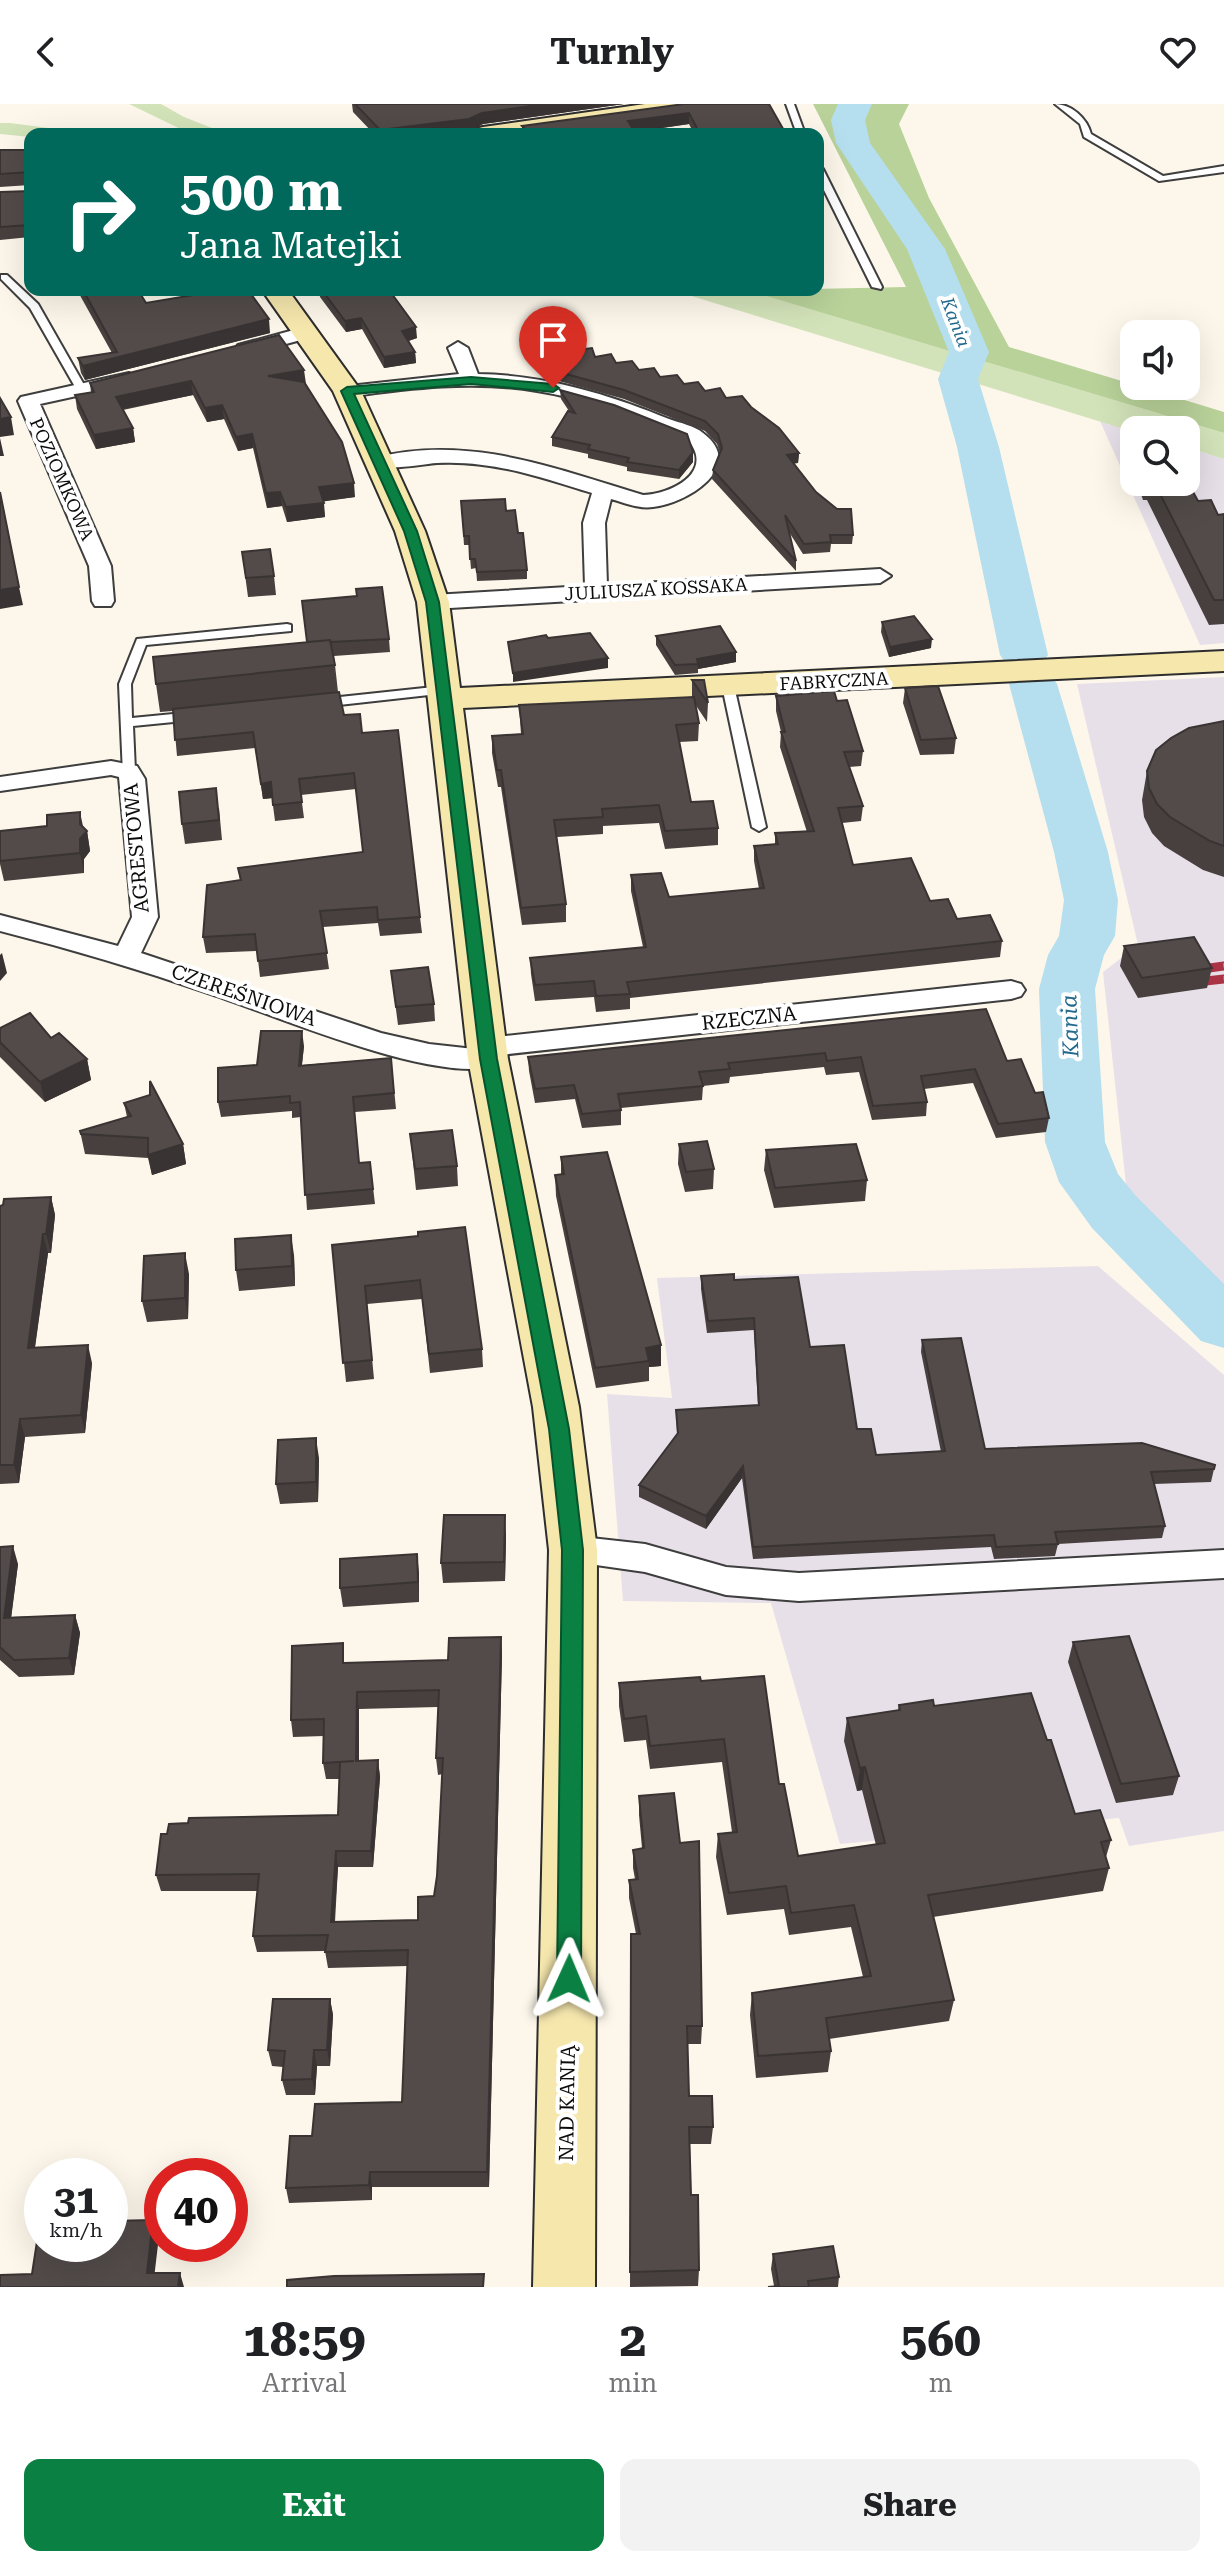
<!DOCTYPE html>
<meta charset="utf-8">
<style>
:root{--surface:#fff;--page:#f2f2f2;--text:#202124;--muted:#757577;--accent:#0b8043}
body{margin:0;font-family:"Roboto Serif",serif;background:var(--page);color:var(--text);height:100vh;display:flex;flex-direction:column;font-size:30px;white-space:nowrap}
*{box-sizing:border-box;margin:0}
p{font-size:26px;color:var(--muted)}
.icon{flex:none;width:44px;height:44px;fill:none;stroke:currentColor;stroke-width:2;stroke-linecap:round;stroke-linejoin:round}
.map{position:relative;height:2183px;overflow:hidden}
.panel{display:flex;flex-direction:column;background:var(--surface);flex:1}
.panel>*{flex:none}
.guide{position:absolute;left:24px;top:24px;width:800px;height:168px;border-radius:16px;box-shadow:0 8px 32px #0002;background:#00695c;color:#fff;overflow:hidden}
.controls{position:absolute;left:1120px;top:216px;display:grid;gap:16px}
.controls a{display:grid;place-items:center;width:80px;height:80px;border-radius:16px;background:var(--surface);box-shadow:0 8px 32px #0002;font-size:40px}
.speed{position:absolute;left:24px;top:2054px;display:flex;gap:16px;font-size:40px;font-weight:700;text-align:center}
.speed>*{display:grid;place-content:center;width:104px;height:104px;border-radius:50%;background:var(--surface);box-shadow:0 8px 32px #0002;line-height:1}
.speed small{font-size:20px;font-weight:400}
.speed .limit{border:12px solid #d22;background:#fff;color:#111}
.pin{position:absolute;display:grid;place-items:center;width:68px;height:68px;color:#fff;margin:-82px -34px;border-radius:50% 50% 50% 0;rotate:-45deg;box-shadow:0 0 8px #0007}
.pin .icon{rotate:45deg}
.me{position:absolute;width:88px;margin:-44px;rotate:1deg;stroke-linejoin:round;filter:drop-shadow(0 0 6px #0008)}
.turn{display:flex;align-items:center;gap:28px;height:168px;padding:0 24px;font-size:36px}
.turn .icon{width:104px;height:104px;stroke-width:2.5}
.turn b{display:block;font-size:56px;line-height:68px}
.eta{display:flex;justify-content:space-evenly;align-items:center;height:136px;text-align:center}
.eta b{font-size:48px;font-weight:700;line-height:56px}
.cta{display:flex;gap:16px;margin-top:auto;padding:16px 24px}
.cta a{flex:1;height:92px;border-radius:16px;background:var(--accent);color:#fff;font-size:32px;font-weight:700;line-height:92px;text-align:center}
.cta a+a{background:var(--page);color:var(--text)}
header{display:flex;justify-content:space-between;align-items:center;height:104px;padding:0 24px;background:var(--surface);font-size:36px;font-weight:700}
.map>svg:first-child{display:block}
</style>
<header><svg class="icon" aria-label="back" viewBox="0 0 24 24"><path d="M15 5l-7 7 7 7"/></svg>Turnly<svg class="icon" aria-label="heart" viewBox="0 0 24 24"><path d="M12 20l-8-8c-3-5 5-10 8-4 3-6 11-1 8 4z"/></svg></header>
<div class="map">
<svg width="1224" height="2183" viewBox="0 0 1224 2183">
<rect width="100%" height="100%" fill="#fdf7eb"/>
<path fill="#e7e0e9" d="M1100,317L1134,328V378H1186V343L1224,355V539L1200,541Z
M1224,573V1186L1127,1090L1103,868L1138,841L1077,580Z
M1098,1162L1224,1271V1727L1129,1742L1119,1714L840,1740L771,1499L623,1497L607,1290L672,1294L657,1174Z"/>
<path fill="#d3e3b9" d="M129,0H161L184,13L227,30H191Z
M0,19H10L95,30H30V33L0,30Z
M672,186H746L1224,329V355L1186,343V326L1134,328Z"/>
<path fill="#b9d29a" d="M813,0H909L899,20L929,94L1009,243L1224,308V329L766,192L765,186L906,183Z"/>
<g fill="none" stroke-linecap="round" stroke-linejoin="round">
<path fill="#b5dfee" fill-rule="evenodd" d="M838,0H872L865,16L870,39L945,145L989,248L978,275L999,343L1048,551L1041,561L1024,565L1007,561L1000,551L957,343L938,275L949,248L907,145L836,39L831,16Z
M1033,565L1050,570L1057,580L1108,748L1118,796L1115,832L1104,851L1095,885L1105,1038L1118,1070L1136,1092L1224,1180V1244L1201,1237L1092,1124L1059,1078L1045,1038L1039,885L1048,851L1059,832L1064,796L1054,748L1009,580L1016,570Z"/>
<defs>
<path id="lane" d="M786,0H794L805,30H797Z
M1055,0C1071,0 1087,14 1091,30L1163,72L1224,62V68L1159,77L1084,33L1080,20Z
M818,62L823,65L882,183L881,185L872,183L818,74Z
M1,171H7L38,200L87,286L86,288H78L30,204L1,175Z
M287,520L291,521V527L146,541L131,580L132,614L194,608L200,612L194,616L133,622L135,667L128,671L123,670L119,580L137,535Z
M728,578L734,582L766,723L759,727L752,723L722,582Z
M443,582L449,586L447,589L321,603L315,599L321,595Z"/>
<path id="street" d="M305,223L315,229L312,233L245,251L235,245L238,241Z
M458,238L468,244L478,270C545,271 608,290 669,315C680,319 695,322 703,329C748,363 685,400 653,403C639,405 625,399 611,395L605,419L607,481L880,465L891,472L880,479L433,505L425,503L422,498L425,493L433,491L585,482L583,419L592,389C540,373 492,356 437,359C422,360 380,369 371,358L374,354C468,330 554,364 643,391C671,390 714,369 689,337C640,317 590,295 537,287C474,276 410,284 347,293L337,287L340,283L459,270L448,244Z
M129,269L139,275L136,279L40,300L111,462L114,497L111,502H95L92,497L89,462L18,297L21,293Z
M111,657L137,662L145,675L158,813L141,849L381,929L429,940L474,945L477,936L487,934L1011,877L1021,880L1025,886L1021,892L1011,895L500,951L502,955L498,962C432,980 278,912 211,890C141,866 71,845 0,827V811L118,842L132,813L119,673L111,671L0,687V673Z
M573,1432L645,1440L726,1463L799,1469L1224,1446V1474L799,1497L726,1491L645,1468L561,1456L556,1446L561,1436Z"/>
<path id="secondary" d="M645,0H704L701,5L693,7L532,30H471L475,25L483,23Z
M262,186H288L361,287L425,427L449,498L460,584L1224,547V567L463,604L508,955L579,1303L597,1446L595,2183H533L549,1446L533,1303L468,955L417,498L395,427L333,287Z"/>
</defs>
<use href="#lane" stroke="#3e3e3e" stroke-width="4"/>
<use href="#street" stroke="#3e3e3e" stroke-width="4"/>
<use href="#secondary" stroke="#2d2d2d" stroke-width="4"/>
<use href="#lane" fill="#fff" fill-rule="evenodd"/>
<use href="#street" fill="#fff" fill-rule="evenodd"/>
<use href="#secondary" fill="#f6e7ad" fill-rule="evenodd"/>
<defs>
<path id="rail" d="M1188,867L1224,862
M1188,879L1224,875"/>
</defs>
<use href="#rail" stroke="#aa3345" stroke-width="9"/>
<use href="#rail" stroke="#fff" stroke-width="6" stroke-dasharray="18" stroke-linecap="butt"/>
</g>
<path fill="#47403f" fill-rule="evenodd" d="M352,0H624L483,20L470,27L441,30H374L353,8Z
M684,0L786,30H694L689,20L634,28L636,30H522V22Z
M0,46H30V81L0,83Z
M30,87V133L0,136V88Z
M77,186H138L146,199L270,229L85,276L81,269L78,254L112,249Z
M319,186H389L417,234L408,237L415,248L416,259L384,264L362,225L346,228L320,193Z
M279,231L305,280L355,393L323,397L325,413L287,418L282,402L267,404L253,344L238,347L224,315L207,318L193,291L123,306L133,324L135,338L96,345L77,305L75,291L91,289L90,279Z
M577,246L660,273L684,280L751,303L799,349L798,359H794L816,388L853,431L852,440H831L830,448L803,450L789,428L796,457V467L712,375L713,366L720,349L717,340L705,327L624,295L548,274V265Z
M560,286L693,348V358L679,375L627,367V363L588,354V350L552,342V333L569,307L561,295Z
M1137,378H1186L1198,397L1218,411L1224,410V520L1209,521L1147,396H1143Z
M461,397L506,407L518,429L527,466V475L477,477L476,464L471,465L469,441H464Z
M242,448L274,472L276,491L248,493Z
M882,518L931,544L889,553L881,528Z
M656,532L736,548V558L698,565V569L675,571L656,541Z
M389,535L390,548L334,552L338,588L344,611L362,629L420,813L422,829L380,832L378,819L323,823L329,865L260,873L257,847L206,849L203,833L240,776L238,764L363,748L356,685L301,691L304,714L275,717L272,694L263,695L255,644L177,652L173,607L160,608L156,580L307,538Z
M692,576L708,599L707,618L695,600L699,619L698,637L679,638L691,698L718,724V741L665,745L659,719L603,722V730L557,733L566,800V818L522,821L501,683H498L492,649V632L521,630L519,601L692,594Z
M905,584L956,634L954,650L920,651L903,599Z
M776,592L837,597L863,647L861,662L849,663L863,702L861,717L842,719L853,761L930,797L957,815L1002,837L1000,853L630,894V905L596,908L594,893L535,897L531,870L530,854L643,843L631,787V771L669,793L759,785L754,757V742L775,740V729L807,728L780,643L781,628L776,607Z
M1224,617V773L1203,766L1164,742L1152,729L1144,713L1142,696L1147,667Z
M219,704L222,736L185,740L182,720Z
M83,723L87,727L90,747L84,755V769L4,777L0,760V727Z
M1124,842L1212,864L1207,884L1138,894L1120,862Z
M391,867L434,900L435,917L398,921Z
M986,905L1007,957L1035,989L1049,1014L1046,1028L996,1034L973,979L924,985L927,998L926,1012L872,1016L859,968L826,971L824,963L730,973L729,979L703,982L702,996L621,1004V1021L582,1024L575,995L535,999L529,967L528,953Z
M0,924L51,934L87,955L91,976L45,998L0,953Z
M304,942L302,961L391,954L396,1005L355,1008L359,1059L370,1058L375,1100L307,1106L301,1013L292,1014V1007L221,1013L218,998L257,961Z
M124,999L183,1040L186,1060L152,1071L148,1054L85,1050L80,1027L127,1013Z
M410,1030L457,1062L458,1082L416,1086Z
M679,1040L714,1065L713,1085L685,1088L678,1060Z
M766,1046L867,1076L865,1097L774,1104L764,1066Z
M561,1053L661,1241V1262L649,1263V1277L596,1284L556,1092L555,1071H561Z
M51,1093L55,1111L51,1149H48L35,1244L92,1259L85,1329L25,1333L19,1379L0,1380V1102Z
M418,1132L482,1245L483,1263L430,1269L422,1195L367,1200L374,1275L346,1278L332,1141Z
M294,1151L295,1182L239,1187L236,1166Z
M189,1170L188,1215L147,1218L142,1197Z
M701,1172L734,1176L810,1243L857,1325L876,1351L941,1348L921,1248L922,1236L985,1345L1214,1365L1211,1378L1154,1380L1165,1422L1162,1434L1058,1440L1055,1452L994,1455L991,1443L753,1455L742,1374L706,1425L639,1393V1381L677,1331L676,1306L758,1302L754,1226L707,1229L701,1185Z
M319,1354L318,1398L280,1400L276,1380Z
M506,1431L505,1477L443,1479L441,1459Z
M0,1443L18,1460L11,1513L75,1511L80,1529L74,1571L19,1573L0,1556Z
M419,1469V1498L343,1503L340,1484Z
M501,1533L502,1550L489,2083H372V2096L289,2099L286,2084L312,2032L402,1998L408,1862L328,1864L325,1847L257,1848L253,1832L258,1787H161L156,1771L338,1711L339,1675H326L323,1659L324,1632L293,1633L291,1616L345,1559L448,1556ZM438,1603L436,1654L438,1671L443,1670L437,1772L434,1792L418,1816L335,1818L338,1763H373L380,1673L378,1656L359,1657V1605Z
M1073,1538L1179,1672L1173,1691L1116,1699L1068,1558Z
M701,1577L779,1680L798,1752L876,1741L862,1686L857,1687L844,1637L847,1614L898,1606L899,1601L934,1602L1047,1636L1075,1710L1111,1736L1106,1753L1109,1764L1103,1787L933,1813L954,1896L949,1917L829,1935L831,1947L828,1968L756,1974L750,1911L752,1889L863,1873L851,1823L789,1831L784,1805L727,1811L716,1753L718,1730L732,1728L722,1658L650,1665L646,1636L624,1638L619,1602V1579Z
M639,1692L702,1922L701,1940H687L689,1992L713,2023L711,2040H690L691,2091L699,2166L698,2182L630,2183L631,1830H636L629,1794V1776L635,1775L633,1764V1746L642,1744L639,1711Z
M330,1895L333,1911L330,1962H317L315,1991H286L282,1976L283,1963L272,1962L268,1946Z
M773,2150L839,2173L838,2183H768L774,2182L771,2165Z"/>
<path fill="#393433" d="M544,0H624L483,20L470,27L441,30H380V26L482,9Z
M689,9V20L628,29V17Z
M361,214L362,225L346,228L345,217Z
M269,215L270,229L85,276L83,262Z
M416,223L417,234L403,239L402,227Z
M415,248L416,259L384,264V253Z
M304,266L306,280L268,272Z
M191,277L193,291L118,306L116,293Z
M222,301L224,315L207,318L205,304Z
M11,313L14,331L0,333V315Z
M133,324L135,338L96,345L94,331Z
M252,330L253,344L238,347L236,333Z
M0,334L4,352H0Z
M693,348V358L679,375V366Z
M799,349L798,359L787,361V351Z
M354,379L355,393L320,398L319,383Z
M280,388L282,402L267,404L266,389Z
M324,399L325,413L287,418L286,403Z
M19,483L23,501L0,505V486Z
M932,535L931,544L889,553L890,543Z
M736,548V558L698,565L697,555Z
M608,554V564L513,578V569Z
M271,678L273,694L263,695L261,680Z
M80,708L84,727H87L90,747L84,755V769L80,749Z
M2,849L7,869L0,877V851Z
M302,927L304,942L300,977L299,962Z
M87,955L91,976L45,998L40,978Z
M183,1040L186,1060L152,1071L148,1051Z
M51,1093L55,1111L51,1149L46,1130Z
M43,1130L48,1149L32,1263L28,1244Z
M291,1131L294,1151L295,1182L292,1162Z
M185,1149L189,1170L188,1215L185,1194Z
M88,1241L92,1259L85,1329L81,1311Z
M661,1241V1262L649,1263V1257L646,1244Z
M20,1315L25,1333L19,1379L14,1361Z
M316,1334L319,1354L318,1398L316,1378Z
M743,1362L742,1374L706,1425V1412Z
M505,1411L506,1431L505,1477L504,1458Z
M13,1442L18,1460L9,1531L4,1514Z
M417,1450L419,1469V1498L418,1478Z
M75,1511L80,1529L74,1571L69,1554Z
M501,1533L502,1550L489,2083L487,2068Z
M357,1588L359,1605V1674L356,1657Z
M378,1656L380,1673L373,1763L371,1747Z
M865,1663L862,1686L857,1687L860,1664Z
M336,1747L338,1763L333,1834L331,1818Z
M330,1895L333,1911L330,1962L327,1946Z
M314,1946L317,1962L315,1991L312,1975Z
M370,2068L372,2083V2096L369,2081Z
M153,2116L159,2132L153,2183L147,2169Z
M180,2169L184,2183H178Z"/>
<path fill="#524b49" stroke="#393433" stroke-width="2" fill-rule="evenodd" d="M355,0H544L482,9L469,15L380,26Z
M684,0H769L786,30H700L689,9L628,17L636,30H530L522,22Z
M0,46H30V76V68L0,70Z
M30,87V121L0,123V88Z
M83,186H138L146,199L223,186H248L269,215L83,262L78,254L117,248Z
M322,186H389L416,223L402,227L415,248L384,253L361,214L345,217Z
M570,225L577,246L592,244L595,253L611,250L616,259L632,257L639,266L654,264L660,273L677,271L684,280L698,278L705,287L720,284L726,294L742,292L751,303L779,324L799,349L787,351L816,388L837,405H851L853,431H830L831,438L804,440L785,411L796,457L713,366L722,344L718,330L705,317L624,286L548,265Z
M279,231L304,266L268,272L304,278L342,338L354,379L319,383L324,399L286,403L280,388L266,389L252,330L236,333L222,301L205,304L191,277L116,293L133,324L94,331L75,291L94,288L90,279Z
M560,286L614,301L687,330L693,348L679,366L627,358L629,354L588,345L590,341L552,333L568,307L575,309Z
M0,294L11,313L0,315Z
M1186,375L1198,397L1211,396L1218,411L1224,410V496H1214L1154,378H1186Z
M0,388L19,483L0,486Z
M505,395L506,407L515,406L518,429H523L527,466L477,468L475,455H470L469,432H464L461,397Z
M270,445L274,472L246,474L242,448Z
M382,483L389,535L331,538L330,536L307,538L302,497L357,492L356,485Z
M914,512L932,535L890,543L882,518Z
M720,522L736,548L697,555L698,560L675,561L656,532Z
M590,529L608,554L513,569L508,538L546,531L548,534Z
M330,536L335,561L156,580L153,553Z
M692,576H704L708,599Z
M938,582L956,634L921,636L905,584Z
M834,587L837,597L847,596L863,647L844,648L863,702L838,704L853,761L911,754L930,797L948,795L957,815L990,811L1002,837L627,878L630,890L596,892L594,877L535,881L530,854L646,843L631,771L661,769L669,793L764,784L754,742L778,740L775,729L814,727L781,628H785L776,592Z
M339,588L344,611L360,610L362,629L398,626L420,813L378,816L377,803L320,807L327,849L258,857L255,830L203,833L207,781L241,776L238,764L363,748L354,669L299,675L302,698L273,701L271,678L261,680L253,628L175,636L173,605Z
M694,593L699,619L676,621L691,698L713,697L718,724L665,727L659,701L602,705L603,713L554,716L566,800L521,804L501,666H497L492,632L523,630L519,601Z
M1224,617V742L1210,737L1170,713L1157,700L1149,684L1147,667L1156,646L1171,634L1189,624Z
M216,684L219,716L182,720L179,688Z
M80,708V720L87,727L80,735V749L0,757V727L47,722V711Z
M1194,833L1212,864L1142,874L1124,842Z
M428,863L434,900L396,903L391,867Z
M986,905L1007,957L1021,955L1035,989L1043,988L1049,1014L998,1020L975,965L921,972L927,998L873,1002L861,953L827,957L825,949L728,959L730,965L699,968L703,982L618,990L621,1006L582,1010L574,981L535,985L528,953Z
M30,909L51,934L59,929L87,955L40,978L0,938V924Z
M261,927H302L299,962L391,954L394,989L353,993L359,1059L370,1058L373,1085L305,1091L300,998L290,999V992L218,998V964L257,961Z
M150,977L183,1040L148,1051V1034L81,1030L80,1027L131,1012L124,999L150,991Z
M452,1026L457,1062L415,1065L410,1030Z
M707,1037L714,1065L686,1068L679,1040Z
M856,1040L867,1076L775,1084L766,1046Z
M607,1048L661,1241L646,1244L649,1257L595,1264L555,1071L564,1070L561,1053Z
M51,1093L46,1130H43L28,1244L88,1241L81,1311L20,1315L14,1361H0V1102L3,1101L4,1095Z
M465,1123L482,1245L429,1250L420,1176L365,1182L372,1256L343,1259L332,1141L418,1132V1128Z
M291,1131L292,1162L236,1166L235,1135Z
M185,1149V1194L142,1197L144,1152Z
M734,1170V1176L798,1173L810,1243L844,1241L857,1325H871L876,1351L945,1347L922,1236L961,1234L985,1345L1142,1339L1215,1361L1214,1365L1151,1368L1165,1422L1055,1428L1058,1440L996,1443L994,1431L753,1443L743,1362L706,1412L639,1381L678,1329L676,1306L759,1301L754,1214L708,1217L701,1172Z
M316,1334V1378L276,1380L278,1336Z
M444,1411H505L504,1458L441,1459Z
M13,1442L4,1514L75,1511L69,1554L14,1556L0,1543V1443Z
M417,1450L418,1478L340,1484V1455Z
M1129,1532L1179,1672L1121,1680L1073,1538Z
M501,1533L487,2068H370L369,2081L286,2084L290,2032H312L315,2000L402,1998L408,1846L325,1848L328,1831L253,1832L259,1770L156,1771L161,1730H167L169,1720L188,1719L189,1714L338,1711L340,1658L354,1657L323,1659L324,1615L291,1616L292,1542L343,1539V1559L448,1556L449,1534ZM439,1586L436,1654H443L437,1772L434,1792L418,1793V1816L331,1818L336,1747H371L378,1656L356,1657L357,1588Z
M764,1572L779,1680H784L798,1752L885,1739L865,1663L860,1664L847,1614L900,1606L899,1601L933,1596L934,1602L1031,1589L1047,1636H1051L1075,1710L1100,1706L1111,1736L1101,1738L1109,1764L928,1791L954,1896L826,1914L831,1947L758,1952L752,1889L871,1872L854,1801L791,1809L786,1782L729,1789L718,1730L737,1728L724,1635L650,1642L646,1612L624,1615L619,1579L700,1573L701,1577Z
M674,1689L680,1739L699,1737L702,1922H687L689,1992H712L713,2023H689L691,2091H698L699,2166L630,2168L631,1830H640L629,1776L638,1775L633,1746L644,1744L639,1692Z
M273,1895H330L327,1946H314L312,1975L282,1976L285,1947L268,1946Z
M153,2116L147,2169H180L178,2183H0V2171L32,2170L40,2118H42V2140H110V2117Z
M833,2142L839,2173L808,2177L809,2183H768L779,2182L773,2150Z
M484,2170L483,2183H287V2176L334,2172Z"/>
<path fill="#0b8043" stroke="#07532c" stroke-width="2" d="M471,273L553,280L559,284L553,288L471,280L354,290L417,427L439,498L497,955L569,1325L583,1446L581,1875L577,1883L569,1886L560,1883L557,1875L562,1446L549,1325L480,955L426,498L404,427L341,287L347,283Z"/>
<g text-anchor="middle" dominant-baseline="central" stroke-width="8" stroke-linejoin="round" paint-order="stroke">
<g font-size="18" font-style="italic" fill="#23698e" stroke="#fff">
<text transform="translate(956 218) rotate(69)">Kania</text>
</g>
<g font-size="18" fill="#0b0b0b" stroke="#fff">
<text transform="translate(62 375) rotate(66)">POZIOMKOWA</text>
<text transform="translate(656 485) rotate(-3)">JULIUSZA KOSSAKA</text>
<text transform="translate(834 577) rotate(-3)">FABRYCZNA</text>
</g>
<g font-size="20" fill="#0b0b0b" stroke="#fff">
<text transform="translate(136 744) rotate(-95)">AGRESTOWA</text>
<text transform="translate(244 891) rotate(19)">CZEREŚNIOWA</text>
<text transform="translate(749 914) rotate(-6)">RZECZNA</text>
<text transform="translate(567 1999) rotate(-89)">NAD KANIĄ</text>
</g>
<g font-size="22" font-style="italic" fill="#23698e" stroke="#fff">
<text transform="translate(1070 922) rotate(-92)">Kania</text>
</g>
</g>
</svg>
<div class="controls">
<a><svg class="icon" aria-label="sound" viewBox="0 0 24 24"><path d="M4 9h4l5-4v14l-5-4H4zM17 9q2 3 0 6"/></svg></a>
<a><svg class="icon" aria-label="search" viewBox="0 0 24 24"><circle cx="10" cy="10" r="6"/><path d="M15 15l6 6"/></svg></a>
</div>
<div class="speed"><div>31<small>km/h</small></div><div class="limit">40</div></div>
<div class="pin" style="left:553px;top:284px;background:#d93025"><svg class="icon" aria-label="arrive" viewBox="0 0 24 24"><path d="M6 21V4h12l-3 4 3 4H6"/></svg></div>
<svg class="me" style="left:569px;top:1875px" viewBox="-20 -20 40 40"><path d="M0-17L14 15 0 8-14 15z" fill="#0b8043" stroke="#fff" stroke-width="4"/></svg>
<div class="guide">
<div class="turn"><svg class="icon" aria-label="right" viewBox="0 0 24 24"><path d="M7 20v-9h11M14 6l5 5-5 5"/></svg><div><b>500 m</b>Jana Matejki</div></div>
</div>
</div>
<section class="panel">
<div class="eta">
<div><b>18:59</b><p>Arrival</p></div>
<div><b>2</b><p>min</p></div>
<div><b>560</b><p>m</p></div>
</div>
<div class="cta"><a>Exit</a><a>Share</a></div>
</section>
